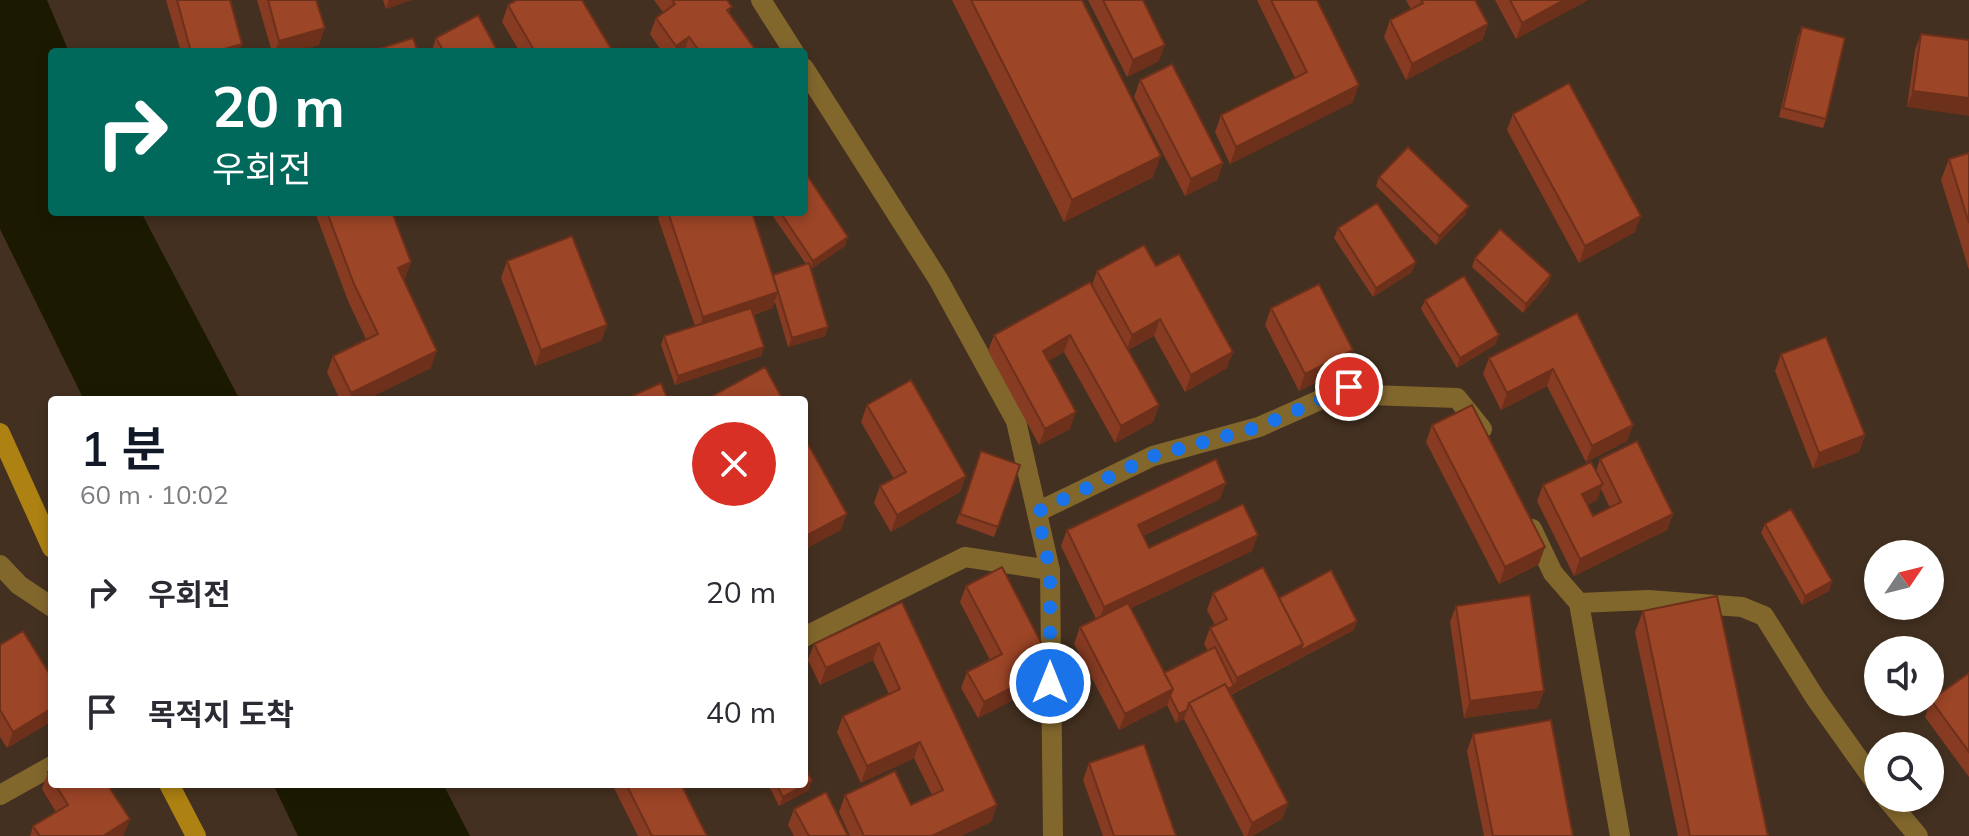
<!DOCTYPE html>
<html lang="ko">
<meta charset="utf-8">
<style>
:root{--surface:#fff;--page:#f7f7f7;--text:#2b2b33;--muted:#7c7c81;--accent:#111827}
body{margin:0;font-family:Mulish,"Noto Sans KR",sans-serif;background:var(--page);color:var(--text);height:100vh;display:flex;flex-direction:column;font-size:30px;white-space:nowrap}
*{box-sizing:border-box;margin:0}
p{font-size:26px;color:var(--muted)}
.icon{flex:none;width:44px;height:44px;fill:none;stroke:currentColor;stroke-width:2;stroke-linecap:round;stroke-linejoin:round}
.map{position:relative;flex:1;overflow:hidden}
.side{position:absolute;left:48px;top:396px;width:760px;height:392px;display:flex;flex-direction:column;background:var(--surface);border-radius:8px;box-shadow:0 4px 12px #0003}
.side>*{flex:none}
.guide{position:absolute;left:48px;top:48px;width:760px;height:168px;border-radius:8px;box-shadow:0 4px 12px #0003;background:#00695c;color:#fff;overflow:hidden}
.needle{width:52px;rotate:55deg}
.fabs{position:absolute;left:1864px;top:540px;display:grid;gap:16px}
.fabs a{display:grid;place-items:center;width:80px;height:80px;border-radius:50%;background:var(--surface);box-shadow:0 4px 12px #0003;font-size:40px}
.pin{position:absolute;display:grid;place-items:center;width:68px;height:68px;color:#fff;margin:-34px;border:4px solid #fff;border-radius:50%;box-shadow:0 2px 8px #0007}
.me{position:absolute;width:88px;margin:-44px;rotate:0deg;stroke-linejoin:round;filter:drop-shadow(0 0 6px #0008)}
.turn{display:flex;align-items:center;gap:28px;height:168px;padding:0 32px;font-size:36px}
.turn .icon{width:104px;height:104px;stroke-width:2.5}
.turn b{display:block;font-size:56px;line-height:68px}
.round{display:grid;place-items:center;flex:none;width:84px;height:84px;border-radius:42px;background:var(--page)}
.summary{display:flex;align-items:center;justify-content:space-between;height:136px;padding:0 32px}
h1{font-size:48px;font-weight:600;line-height:60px;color:var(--accent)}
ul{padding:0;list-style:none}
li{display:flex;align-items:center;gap:24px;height:120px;padding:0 32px}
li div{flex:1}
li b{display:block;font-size:30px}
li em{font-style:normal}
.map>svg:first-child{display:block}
</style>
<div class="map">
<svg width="1969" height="836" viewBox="0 0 1969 836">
<rect width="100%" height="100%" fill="#433020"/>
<path fill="#1b1a00" d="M0,0H47L69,52H52V212H141L240,400H84L0,229Z
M273,784H443L470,836H298Z"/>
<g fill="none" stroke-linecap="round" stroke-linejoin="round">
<path stroke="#82672d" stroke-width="20" d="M1579,603L1620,836"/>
<path stroke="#82672d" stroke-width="20" d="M761,0L794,52
M804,68L938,279L1016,421L1050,570L1053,836
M1037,512L1153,456L1259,427L1349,387L1369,395L1457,398L1482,429
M1532,529L1553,573L1579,603L1648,600L1742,607L1764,616L1816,699L1878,786
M0,565L19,585L52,607
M804,637L965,557L1050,570
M0,795L52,766
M1886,798L1918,836"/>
<path stroke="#ad8212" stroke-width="20" d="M0,433L52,548
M169,784L196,836"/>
</g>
<path fill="#863b22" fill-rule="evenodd" d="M166,0H230L239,52H181Z
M257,0H316L319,45L293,52H272Z
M383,0H411L386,9Z
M654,0H727L730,14L757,52H662L650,34L656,18L663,12Z
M952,0H1082L1153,177L1064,222Z
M1088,0H1143L1159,61L1127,77Z
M1257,0H1317L1353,102L1230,164L1215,132L1221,115L1295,78Z
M1406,0H1475L1488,24L1482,40L1406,80L1384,37L1390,20L1411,9Z
M1495,0H1588L1516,39Z
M508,5L613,52H520L502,22Z
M1802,27L1826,119L1823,128L1779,117L1798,36Z
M1921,34L1969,40L1907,107L1915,50Z
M436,38L498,52H436L433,47Z
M1140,80L1223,163L1217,180L1185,196L1134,97Z
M1513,114L1635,232L1579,263L1507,130Z
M1969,153V270L1941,180L1949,159Z
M1379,177L1469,206L1465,215L1436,245L1376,186Z
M315,212H392L405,279L403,280L431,368L365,400H340L327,372L333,356L366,339L348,301Z
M661,212H752L773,275L806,264L770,212H804L845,246L811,269L828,327L825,336L788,347L775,302L772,308L754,315L764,347L761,356L675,385L661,345L664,336L695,326L658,218Z
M1338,228L1412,272L1373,297L1334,238Z
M1475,258L1551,275L1548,284L1523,313L1472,267Z
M507,261L607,325L601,341L535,366L501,278Z
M1156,266L1227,368L1185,392L1154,336L1128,350L1159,405L1153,422L1115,443L1064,352L1048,361L1070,429L1039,445L988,351L994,335L1092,285L1097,271Z
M1425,300L1496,344L1457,368L1421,309Z
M1271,308L1353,350L1347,367L1299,391L1265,325Z
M1577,313L1633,425L1627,441L1586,462L1547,386L1501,410L1483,374L1489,358Z
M1781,354L1865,435L1859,452L1813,469L1775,371Z
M867,405L966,476L960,492L891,532L874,503L880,486L894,479L861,422Z
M1432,425L1539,564L1499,584L1426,442Z
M981,451L1020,465L994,537L956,523Z
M1600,459L1673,514L1667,530L1574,576L1537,501L1543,485L1596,471ZM1601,489L1610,508L1593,516L1587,505L1597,500Z
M1220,499L1143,536L1149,548L1252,551L1131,608L1164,673L1208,651L1204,644L1210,628L1215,625L1207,610L1213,593L1279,598L1354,630L1231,695L1288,803L1282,819L1252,836H1244L1184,719L1176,723L1167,705L1119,730L1074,644L1080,627L1096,619L1061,546L1067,530Z
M1765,524L1832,581L1829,591L1802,605L1761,533Z
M966,586L1047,682L978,718L961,688L967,672L990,660L960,602Z
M902,602L997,805L991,822L961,836H850L839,812L845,795L911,805L932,795L914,758L861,783L837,732L843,716L889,694L873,660L820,685L808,660L814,644Z
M1456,606L1538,708L1464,718L1450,622Z
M1643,611L1768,836H1678L1635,632Z
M0,645L52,678V721L7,748L0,737Z
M1969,673V777L1925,717L1931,700Z
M1473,734L1573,836H1484L1467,751Z
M1089,763L1176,836H1103L1083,780Z
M52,769V784H107L130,819L123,836H30L33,826L56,812L42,789L48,772Z
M614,784H681L707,836H638L613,786Z
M768,784H804L809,790L779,806Z
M794,809L848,836H794L788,825Z"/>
<path fill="#6d301b" d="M389,0H411L386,9Z
M1564,0H1588L1516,39L1522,23Z
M1488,24L1482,40L1406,80L1412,64Z
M325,28L319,45L293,52H275L279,41Z
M689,37L684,52H674L676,46Z
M242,44L239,52H214Z
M1165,45L1159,61L1127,77L1133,60Z
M1359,85L1353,102L1230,164L1236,147Z
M1913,91L1969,98V116L1907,107Z
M1161,156L1153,177L1064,222L1072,200Z
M1223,163L1217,180L1185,196L1191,179Z
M1469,206L1465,215L1436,245L1439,236Z
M1641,216L1635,232L1579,263L1585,246Z
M848,237L845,246L810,270L813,261Z
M411,262L405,279L392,284L398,268Z
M1416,262L1412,272L1373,297L1376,288Z
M1551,275L1548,284L1523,313L1526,304Z
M778,292L772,308L697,333L703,317Z
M1160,319L1154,336L1126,351L1132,335Z
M607,325L601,341L535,366L541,350Z
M828,327L825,336L788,347L792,338Z
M1070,335L1064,352L1037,367L1043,351Z
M1499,335L1496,344L1457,368L1460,358Z
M764,347L761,356L675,385L678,376Z
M1353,350L1347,367L1299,391L1305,374Z
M437,351L431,368L365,400H349L351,393Z
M1233,352L1227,368L1185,392L1191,375Z
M1553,369L1547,386L1501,410L1507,393Z
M1159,405L1153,422L1115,443L1121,426Z
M1076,412L1070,429L1039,445L1045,429Z
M1633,425L1627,441L1586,462L1592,446Z
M1865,435L1859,452L1813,469L1819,453Z
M966,476L960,492L891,532L897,515Z
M1226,483L1220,499L1132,541L1138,525Z
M1603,484L1597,500L1576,510L1582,494Z
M847,514L841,530L804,550V537Z
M1673,514L1667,530L1574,576L1580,559Z
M1258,535L1252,551L1098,623L1104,607Z
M1545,547L1539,564L1499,584L1505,567Z
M1832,581L1829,591L1802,605L1805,596Z
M1357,621L1354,630L1195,713L1192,707L1234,686L1237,678L1303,644Z
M879,643L873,660L820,685L826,668Z
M1053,666L1047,682L978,718L984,702Z
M1173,689L1167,706L1119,730L1125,714Z
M1544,691L1538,708L1464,718L1470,701Z
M52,708V721L7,748L13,732Z
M1187,710L1184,719L1176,723L1179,714Z
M920,742L914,758L861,783L867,766Z
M812,781L809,790L779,806L783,797Z
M1288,803L1282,819L1252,836H1247L1252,823Z
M997,805L991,822L961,836H932Z
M130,819L123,836H103Z"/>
<path fill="#9c4527" stroke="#6d301b" stroke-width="2" d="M177,0H230L242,44L214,52H191Z
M268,0H316L325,28L279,41Z
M517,0H582L613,52H535L508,5Z
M672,0H727L732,7L727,10L757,52H700L689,37L676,46L656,18L675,4Z
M971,0H1082L1161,156L1072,200Z
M1103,0H1143L1165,45L1133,60Z
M1271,0H1317L1359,85L1236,147L1221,115L1307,72Z
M1421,0H1475L1488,24L1412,64L1390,20L1423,3Z
M1510,0H1564L1522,23Z
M478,15L498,52H444L436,38Z
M1802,27L1845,38L1826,119L1783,108Z
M1921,34L1969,40V98L1913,91Z
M413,38L418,52H369Z
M1172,64L1223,163L1191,179L1140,80Z
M1569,83L1641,216L1585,246L1513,114Z
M1408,147L1469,206L1439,236L1379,177Z
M1969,153V223L1949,159Z
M807,175L848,237L813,261L780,212H804V177Z
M1377,203L1416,262L1376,288L1338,228Z
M327,212H392L411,262L398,268L437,351L351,393L333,356L378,334L354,284Z
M668,212H752L778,292L703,317Z
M1500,229L1551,275L1526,304L1475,258Z
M572,236L607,325L541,350L507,261Z
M1144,245L1156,266L1179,254L1233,352L1191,375L1160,319L1132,335L1097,271Z
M809,263L828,327L792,338L773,275Z
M1464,276L1499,335L1460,358L1425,300Z
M1090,282L1159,405L1121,426L1070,335L1043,351L1076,412L1045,429L994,335Z
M1319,284L1353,350L1305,374L1271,308Z
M751,308L764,347L678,376L664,336Z
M1577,313L1633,425L1592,446L1553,369L1507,393L1489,358Z
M1826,337L1865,435L1819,453L1781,354Z
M765,367L783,400H710L709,398Z
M911,380L966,476L897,515L880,486L906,472L867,405Z
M661,383L668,400H623Z
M1472,405L1545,547L1505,567L1432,425Z
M804,437L847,514L804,537Z
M1637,441L1673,514L1580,559L1543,485L1591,462L1603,484L1582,494L1593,516L1621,502L1600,459Z
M981,451L1020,465L998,527L960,514Z
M1216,459L1226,483L1138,525L1149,548L1243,504L1258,535L1104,607L1067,530Z
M1791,509L1832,581L1805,596L1765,524Z
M1002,567L1053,666L984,702L967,672L1002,654L966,586Z
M1263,567L1303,644L1237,678L1210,628L1227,619L1213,593Z
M1331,570L1357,621L1300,651L1303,644L1279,598Z
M1530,595L1544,691L1470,701L1456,606Z
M1717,596L1768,836H1690L1643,611Z
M902,602L997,805L932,836H864L845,795L895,771L911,805L943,790L920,742L867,766L843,716L900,689L879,643L826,668L814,644Z
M1128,603L1173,689L1125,714L1080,627Z
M23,631L52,678V708L13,732L0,710V645Z
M1215,647L1234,686L1228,689L1225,684L1189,703L1187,710L1179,714L1170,696L1173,689L1164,673Z
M1969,673V752L1931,700Z
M1225,684L1288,803L1252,823L1189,703Z
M1551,720L1573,836H1493L1473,734Z
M1144,744L1176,836H1114L1089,763Z
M804,765L812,781L783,797L776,784H804Z
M52,769V779L48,772Z
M55,784H107L130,819L103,836H40L33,826L68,805Z
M626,784H681L707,836H652Z
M826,792L848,836H809L794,809Z"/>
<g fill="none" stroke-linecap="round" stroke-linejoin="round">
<path stroke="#1a73e8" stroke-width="14" stroke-dasharray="0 25.2" d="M1050,683V570L1037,512L1153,456L1259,427L1349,387"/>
</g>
</svg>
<div class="fabs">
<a><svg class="needle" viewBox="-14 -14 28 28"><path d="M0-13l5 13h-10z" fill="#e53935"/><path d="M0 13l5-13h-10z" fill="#7c7c81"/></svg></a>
<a><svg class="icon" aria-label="sound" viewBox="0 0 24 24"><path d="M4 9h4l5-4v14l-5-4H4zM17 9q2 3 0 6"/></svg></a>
<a><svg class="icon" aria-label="search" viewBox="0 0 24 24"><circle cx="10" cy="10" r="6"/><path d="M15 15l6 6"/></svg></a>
</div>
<div class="pin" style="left:1349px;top:387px;background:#d93025"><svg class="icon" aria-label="arrive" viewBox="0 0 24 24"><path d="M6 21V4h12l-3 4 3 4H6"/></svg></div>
<svg class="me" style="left:1050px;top:683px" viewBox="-20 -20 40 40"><circle r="17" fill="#1a73e8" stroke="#fff" stroke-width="3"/><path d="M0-11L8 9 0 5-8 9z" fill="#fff"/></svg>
<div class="guide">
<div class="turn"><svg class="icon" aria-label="right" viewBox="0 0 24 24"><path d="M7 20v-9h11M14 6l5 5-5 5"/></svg><div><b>20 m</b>우회전</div></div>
</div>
<section class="side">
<div class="summary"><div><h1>1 분</h1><p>60 m · 10:02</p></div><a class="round" style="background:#d93025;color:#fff"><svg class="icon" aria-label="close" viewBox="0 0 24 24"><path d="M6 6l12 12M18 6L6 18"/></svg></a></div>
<ul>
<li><svg class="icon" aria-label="right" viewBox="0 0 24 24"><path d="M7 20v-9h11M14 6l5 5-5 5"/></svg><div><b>우회전</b></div><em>20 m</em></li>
<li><svg class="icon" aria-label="arrive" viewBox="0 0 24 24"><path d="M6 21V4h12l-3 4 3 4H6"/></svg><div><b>목적지 도착</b></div><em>40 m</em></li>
</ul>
</section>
</div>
